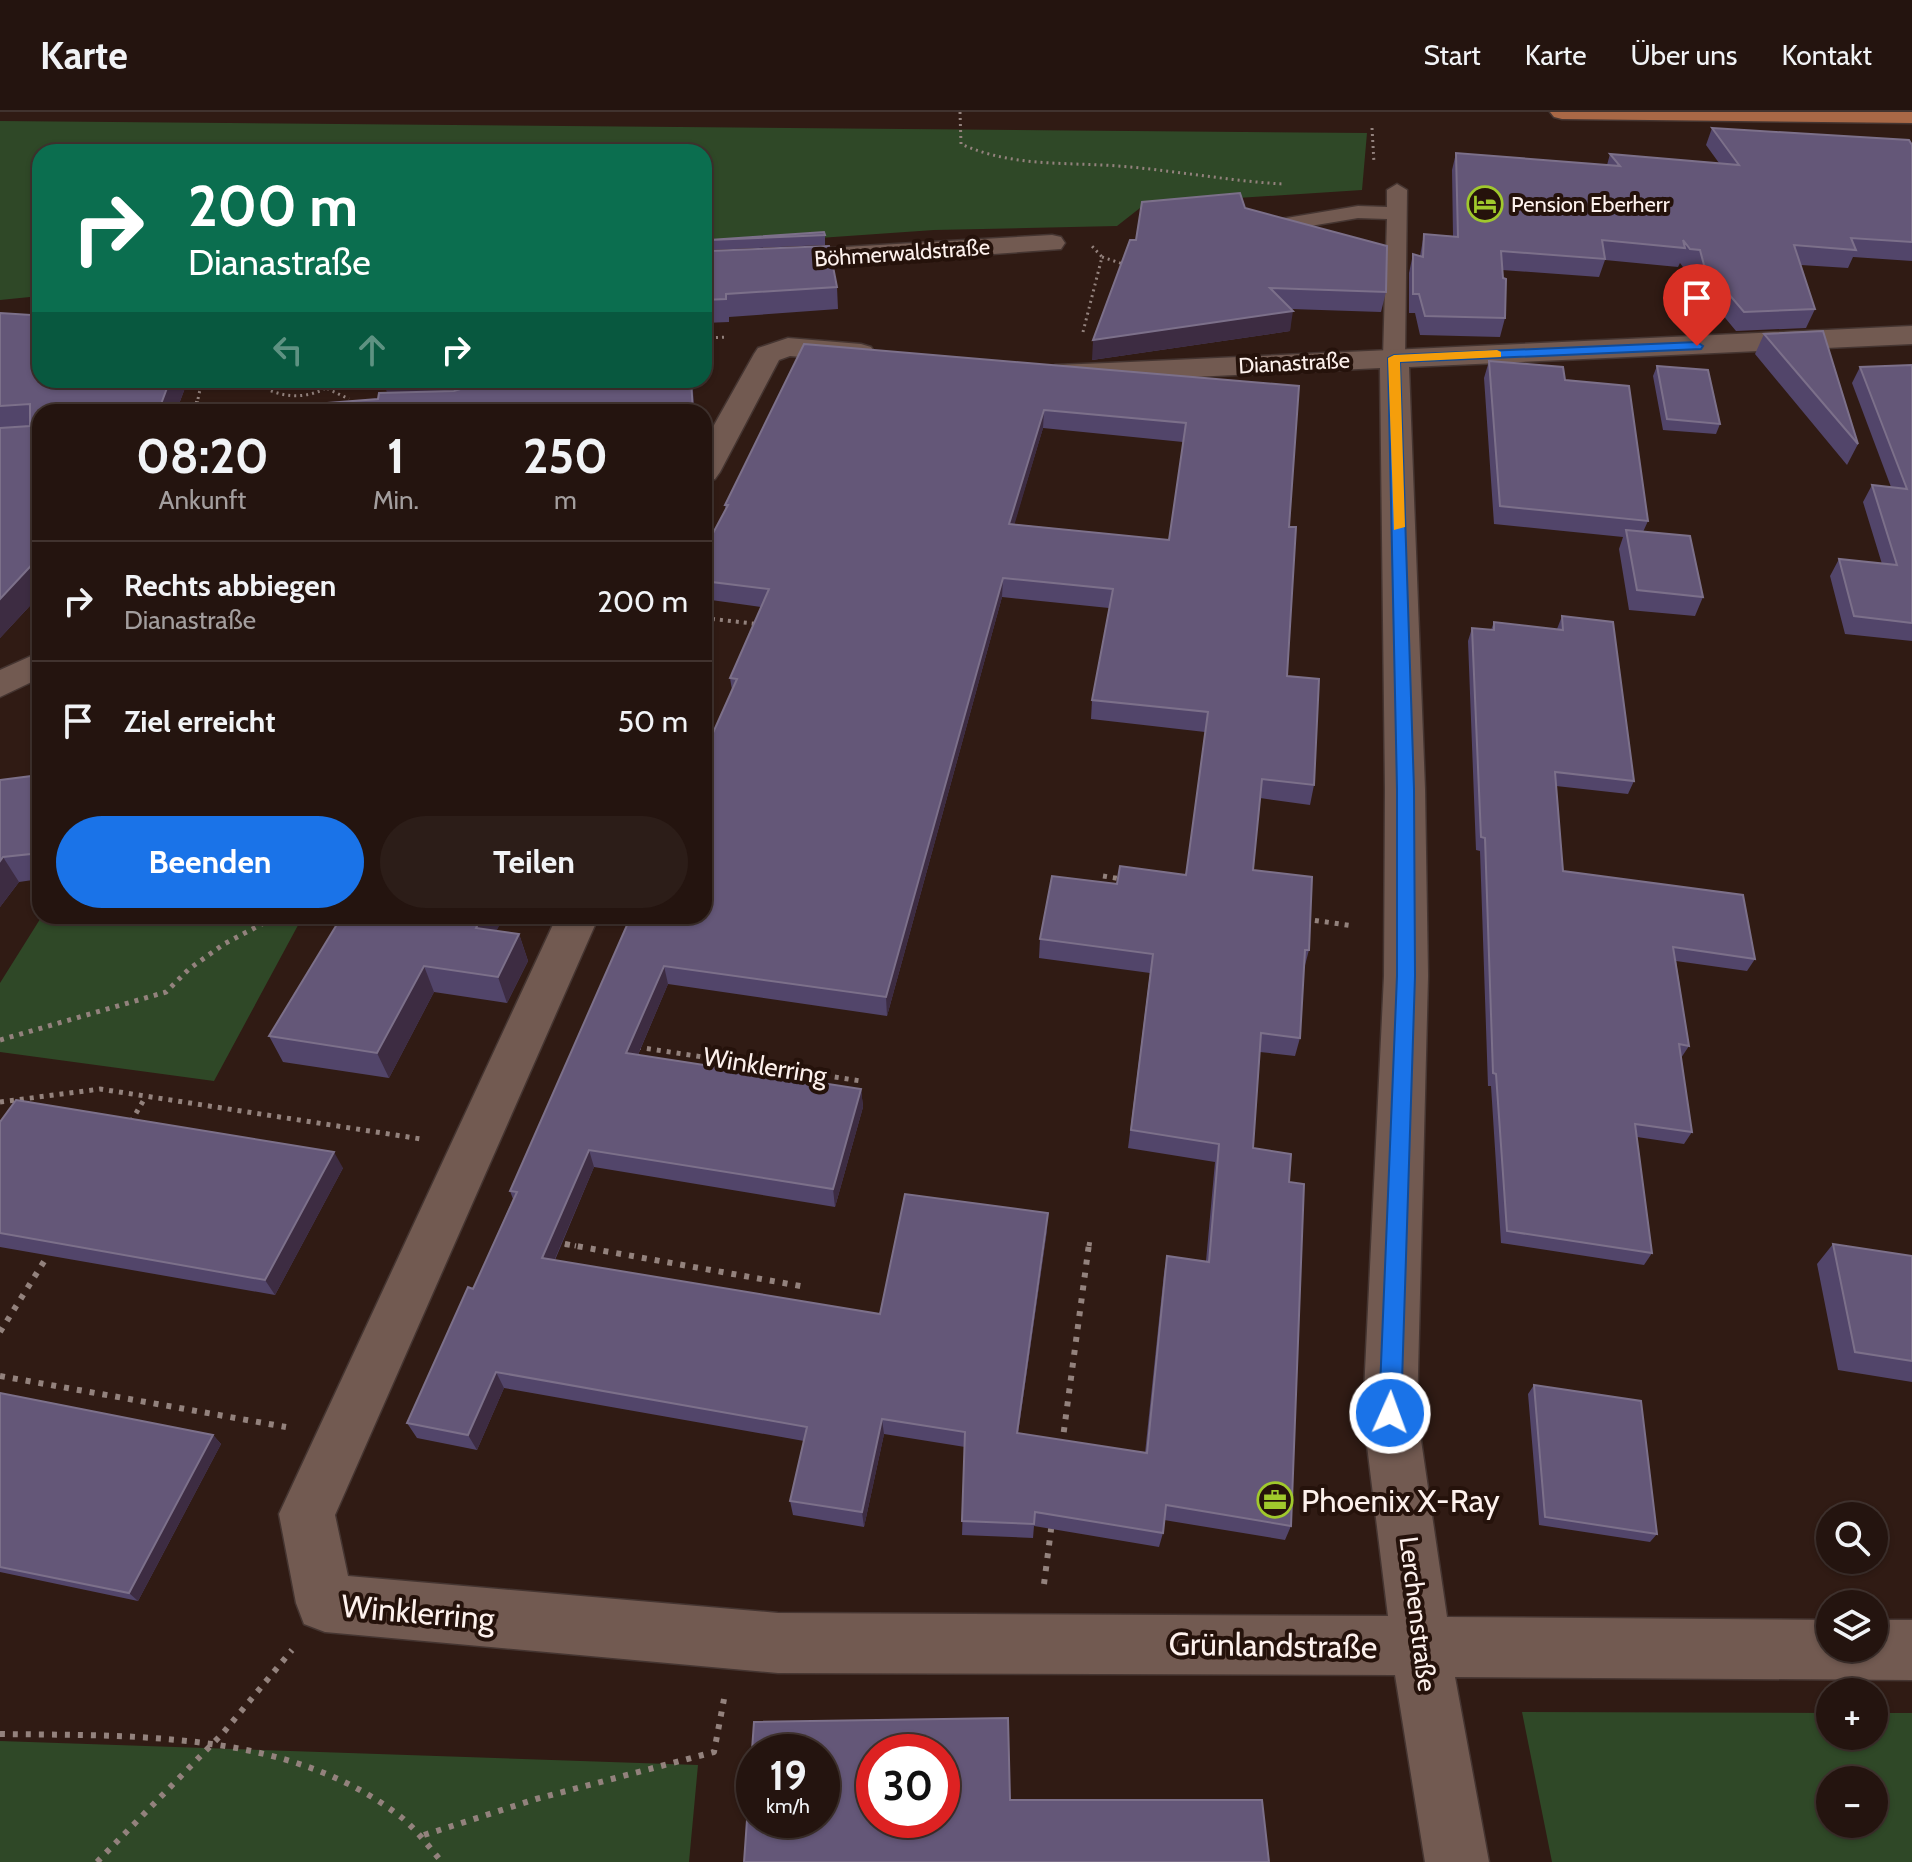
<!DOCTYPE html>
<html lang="de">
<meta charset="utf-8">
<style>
:root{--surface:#24140f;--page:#2c1d18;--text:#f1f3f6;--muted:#a39e9e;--line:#41332f;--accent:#1a73e8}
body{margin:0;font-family:Cabin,sans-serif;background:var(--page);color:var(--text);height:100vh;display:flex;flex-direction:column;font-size:30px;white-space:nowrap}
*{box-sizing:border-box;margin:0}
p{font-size:26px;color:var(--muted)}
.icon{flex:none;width:44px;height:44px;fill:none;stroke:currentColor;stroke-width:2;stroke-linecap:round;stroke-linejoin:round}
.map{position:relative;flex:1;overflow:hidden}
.panel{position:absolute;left:32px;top:292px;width:680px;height:520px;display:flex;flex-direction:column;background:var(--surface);border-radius:24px;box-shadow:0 2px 6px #0004,0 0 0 2px var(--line)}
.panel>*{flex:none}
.banner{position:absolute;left:32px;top:32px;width:680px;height:244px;border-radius:24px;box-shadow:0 2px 6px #0004,0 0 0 2px var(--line);background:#0b6e4f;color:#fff;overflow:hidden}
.tools{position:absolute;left:1816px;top:1390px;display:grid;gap:16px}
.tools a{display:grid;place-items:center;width:72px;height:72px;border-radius:50%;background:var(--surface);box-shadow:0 2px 6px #0004,0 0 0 2px var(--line);font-size:40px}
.speed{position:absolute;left:736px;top:1622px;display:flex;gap:16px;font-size:40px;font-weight:700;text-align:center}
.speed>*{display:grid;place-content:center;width:104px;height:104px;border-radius:50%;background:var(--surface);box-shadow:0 2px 6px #0004,0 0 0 2px var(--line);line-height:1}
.speed small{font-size:20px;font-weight:400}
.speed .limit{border:12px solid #d22;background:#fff;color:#111}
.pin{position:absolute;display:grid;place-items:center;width:68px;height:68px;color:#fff;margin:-82px -34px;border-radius:50% 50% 50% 0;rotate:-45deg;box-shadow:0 0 8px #0007}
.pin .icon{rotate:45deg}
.me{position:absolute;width:88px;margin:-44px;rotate:2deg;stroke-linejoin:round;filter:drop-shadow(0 0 6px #0008)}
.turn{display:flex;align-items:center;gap:28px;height:168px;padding:0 24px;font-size:36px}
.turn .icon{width:104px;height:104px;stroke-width:2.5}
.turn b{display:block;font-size:56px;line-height:68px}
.lanes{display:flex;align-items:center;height:76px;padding:0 24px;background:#0003;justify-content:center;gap:40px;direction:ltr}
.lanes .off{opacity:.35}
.eta{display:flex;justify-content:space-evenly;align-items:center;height:136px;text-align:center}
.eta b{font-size:48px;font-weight:700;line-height:56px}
.action{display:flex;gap:16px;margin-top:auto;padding:16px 24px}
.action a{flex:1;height:92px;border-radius:48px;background:var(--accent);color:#fff;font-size:32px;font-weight:700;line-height:92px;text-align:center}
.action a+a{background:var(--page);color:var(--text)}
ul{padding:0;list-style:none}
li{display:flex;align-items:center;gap:24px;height:120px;padding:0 24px;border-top:2px solid var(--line)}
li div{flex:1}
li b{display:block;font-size:30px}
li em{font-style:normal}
header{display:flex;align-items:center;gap:48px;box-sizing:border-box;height:112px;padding:0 40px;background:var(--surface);border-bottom:2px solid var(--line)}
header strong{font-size:38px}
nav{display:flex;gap:44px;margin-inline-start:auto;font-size:28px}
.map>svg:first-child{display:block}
</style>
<header>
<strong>Karte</strong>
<nav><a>Start</a><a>Karte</a><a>Über uns</a><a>Kontakt</a></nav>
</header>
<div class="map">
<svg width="1912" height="1750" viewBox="0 0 1912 1750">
<rect width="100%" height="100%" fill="#301b14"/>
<path fill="#2f4827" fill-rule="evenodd" d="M0,9L1367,21L1362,78L1191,89L1140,96L1117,114L934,118L704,134V40H40V184L0,188Z
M42,804H303L214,969L0,940V871Z
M1522,1600L1830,1601V1624H1874V1601H1912V1750H1552ZM1830,1668H1874V1712H1830Z
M0,1629L698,1653L689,1750H0Z"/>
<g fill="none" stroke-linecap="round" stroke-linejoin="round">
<defs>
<path id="service" d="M1397,72L1407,78L1405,246L1394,253L1383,246L1387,107L1358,106L1268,121L1258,115L1268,109L1358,94L1387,95V78Z"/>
<path id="minor" d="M1052,123L1061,125L1065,131L1061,137L829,154L704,159V143Z
M1912,214V232L1409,255L1425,677L1428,864L1417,1301L1447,1505L1830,1508V1536H1874V1508H1912V1568L1455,1565L1489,1750H1425L1395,1563L778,1561L325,1520L304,1512L296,1491L279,1402L557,804H599L335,1403L348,1464L778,1501L1388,1504L1363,1301L1384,864L1385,677L1380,256L1108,269L1055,265L1050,259L1055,253L1108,251Z
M788,226L861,232L871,235L875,241L871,247L861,250L790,244L779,248L720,360L715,367L704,370V331L754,242L758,236Z
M40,540V566L0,585V558Z"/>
<path id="primary" d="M1550,0H1912V11L1562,7L1554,5Z"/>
</defs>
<use href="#service" stroke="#453531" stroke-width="3"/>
<use href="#minor" stroke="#453531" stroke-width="3"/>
<use href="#primary" stroke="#453531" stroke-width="3"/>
<path stroke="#93827d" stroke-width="3" stroke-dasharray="2 4" stroke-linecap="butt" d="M960,0L961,32C1012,55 1064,50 1118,54C1173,58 1228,69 1283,72
M1372,16L1374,51
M1102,145L1126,153
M1083,220L1102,145L1091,133
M704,226L727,225
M269,268V278C288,286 307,286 326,276
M333,268L326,276L349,287
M198,287L202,268"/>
<path stroke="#93827d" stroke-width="4" stroke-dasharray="3 5" stroke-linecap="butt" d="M195,300L198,285
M348,300V285
M704,506L757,512"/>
<path stroke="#93827d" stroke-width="5" stroke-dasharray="4 6" stroke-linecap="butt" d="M1103,764L1121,767
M1305,807L1354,814
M0,928L166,880L189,857L224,832L277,804
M637,935L861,969
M0,990L100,977L421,1027
M131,1010L146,984
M555,1130L576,1134
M1089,1134L1090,1128"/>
<path stroke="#93827d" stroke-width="6" stroke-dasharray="5 8" stroke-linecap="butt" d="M565,1132L806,1175
M0,1220L48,1143
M0,1264L286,1315
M1062,1333L1089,1132
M1044,1472L1052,1410
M0,1622C134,1624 289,1618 401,1705C416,1717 429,1735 442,1750
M424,1723L536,1687L714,1640L724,1587
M97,1750L223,1621L292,1538"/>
<use href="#service" fill="#725a51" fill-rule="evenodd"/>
<use href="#minor" fill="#725a51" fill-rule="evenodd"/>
<use href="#primary" fill="#a96846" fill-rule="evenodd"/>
</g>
<path fill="#52456a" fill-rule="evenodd" d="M1712,16L1912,33V149L1853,145L1848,156L1801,153L1815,197L1806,216L1736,219L1697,172L1693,156L1683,155L1680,151L1678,155L1605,148L1599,165L1502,158L1505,206L1500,225L1420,223L1415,201H1409V161L1413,142L1420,144L1424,122L1453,124L1452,58L1456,41L1607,53L1610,42L1719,51L1706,33Z
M1245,96L1386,180L1381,200L1291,197L1290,219L1092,248L1136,128Z
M825,123V133L710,138L709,128Z
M704,143L837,175L838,197L729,205V210L704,211Z
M0,201L31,203L40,268H188L176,300H40V483L0,526Z
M1764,222L1858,332L1847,353L1755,242Z
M804,232L1299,274L1289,415L1287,564L1314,673L1310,693L1260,686L1253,758L1309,838L1304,857L1300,926L1295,944L1260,940L1253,1036L1289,1070L1291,1414L1285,1428L1164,1408L1163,1421L1159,1435L1034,1414L1033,1426L962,1423L965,1335L884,1322L864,1415L793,1403L790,1389L804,1329L504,1276L477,1338L417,1326L407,1311L473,1177L513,1087L510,1079L631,804H704L732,578L730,566L761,495L704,487V438L726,398L725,393ZM1043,316L1183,330L1169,428L1014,412ZM1002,485L1109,496L1092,588L1091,607L1205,620L1186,763L1117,772L1040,827L1039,846L1150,861L1128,1036L1215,1050L1206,1149L1167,1144L1164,1161L1145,1341L1018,1321L1047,1118L880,1202L555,1148L594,1055L835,1095L863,995L861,977L638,943L668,872L887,904Z
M1489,249L1565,268L1648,409L1643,420L1703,485L1695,504L1629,498L1619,437L1623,425L1494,412L1484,266Z
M1912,253V529L1845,522L1830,464L1839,447L1882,452L1863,390L1872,373L1891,375L1852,271L1860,255Z
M1657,254L1720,312L1716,322L1663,318L1653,264Z
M1562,504L1634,669L1628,682L1556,674L1563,759L1755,847L1747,859L1676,849L1689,934L1681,946L1692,1020L1684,1032L1637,1025L1652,1141L1644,1153L1501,1131L1491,974H1488L1480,739L1476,738L1468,529L1472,516L1491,518L1494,510L1557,517Z
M40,663V767L19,770L0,795V668Z
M504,804L496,819L519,822L528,849L507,891L434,880L389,966L283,950L269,924Z
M0,1010L343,1056L275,1183L0,1135Z
M1833,1132L1912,1144V1270L1838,1258L1817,1152Z
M1534,1273L1657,1422L1650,1430L1539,1413L1528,1282Z
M0,1281L213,1323L221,1332L138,1489L0,1460Z"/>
<path fill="#3d2c42" d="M1293,199L1290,219L1092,248L1093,228Z
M170,268H188L176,300H158Z
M383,268H481L462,279L389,287Z
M691,268H692L695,300H693Z
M1044,298L1043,316L1009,431V412Z
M40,444V483L0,526V487Z
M1003,466L1002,485L887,904L886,885Z
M3,745L19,770L0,795V749Z
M482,804H504L485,842L476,816Z
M519,822L528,849L507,891L498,865Z
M424,854L434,880L389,966L377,941Z
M664,854L668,872L631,959L626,941Z
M861,977L863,995L835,1095L833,1077Z
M589,1038L594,1055L548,1163L542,1146Z
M334,1040L343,1056L275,1183L265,1168Z
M1048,1101L1047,1118L1016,1336L1017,1321Z
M496,1260L504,1276L477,1338L468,1323Z
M882,1307L884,1322L864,1415L862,1400Z
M213,1323L221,1332L138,1489L129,1481Z"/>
<path fill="#645778" stroke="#7c708a" stroke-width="2" fill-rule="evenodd" d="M1712,16L1909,28L1912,33V130L1851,126L1856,138L1794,133L1815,197L1744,200L1704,153L1700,138L1690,137L1683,128L1685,136L1602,128L1605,147L1501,139L1503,166L1506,167L1505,206L1425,204L1419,182H1413V142L1423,145L1424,122L1458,125L1456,41L1620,54L1610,42L1739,53Z
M1240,81L1245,96L1387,134L1386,180L1270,176L1293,199L1093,228L1130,128H1136L1142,90Z
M824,120L825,123L709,128L766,124Z
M829,134L837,175L726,182V187L704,188V143H710V139Z
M40,195V268H170L158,300H40V444L0,487V316L30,314V292L0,294V201L31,203Z
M1823,219L1858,332L1764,222Z
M804,232L1299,274L1289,415H1296L1287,564L1319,567L1314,673L1262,667L1253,758L1312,765L1309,838H1305L1300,926L1261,921L1253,1036L1291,1042L1289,1070L1304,1072L1291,1414L1166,1393L1163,1421L1035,1400L1034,1412L962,1409L965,1320L882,1307L862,1400L790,1389L807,1315L496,1260L468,1323L407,1311L468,1175L473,1177L517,1080L510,1079L631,804H704V641L737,567L730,566L769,477L704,469V438L728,393H725ZM1044,298L1186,311L1169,428L1009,412ZM1003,466L1113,477L1092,588L1208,600L1186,763L1120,754L1117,772L1052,764L1040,827L1153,842L1131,1018L1219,1032L1209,1150L1167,1144L1147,1341L1017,1321L1048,1101L905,1082L880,1202L542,1146L589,1038L833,1077L861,977L626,941L664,854L886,885Z
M1489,249L1563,255L1565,268L1629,274L1648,409L1500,394Z
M1912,253V511L1854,504L1839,447L1897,453L1872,373L1907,377L1860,255Z
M1657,254L1708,258L1720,312L1667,307Z
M490,268H691L693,300H263L264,296L378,287L379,281L454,279Z
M1626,418L1690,424L1703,485L1637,478Z
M1562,504L1613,510L1634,669L1555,660L1563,759L1743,783L1755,847L1673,835L1689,934L1679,932L1692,1020L1635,1012L1652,1141L1507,1119L1496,962L1493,961L1485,726L1481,725L1472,516L1494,518V510L1563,518Z
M40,663V741L3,745L0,749V668Z
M342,804H482L476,816L519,822L498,865L424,854L377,941L269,924Z
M16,988L334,1040L265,1168L0,1121V1010Z
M1833,1132L1912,1144V1249L1855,1240Z
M1534,1273L1641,1289L1657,1422L1545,1405Z
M0,1281L213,1323L129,1481L0,1455Z
M1008,1606L1010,1688H1262L1269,1750H744L754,1610ZM754,1640H822V1708H754ZM874,1640H942V1708H874Z"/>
<path fill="#1a73e8" stroke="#114b97" stroke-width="2" d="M1697,230L1703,234L1701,237L1400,250L1414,677L1415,864L1401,1301L1398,1309L1390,1312L1382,1309L1379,1301L1397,864V677L1388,246L1394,243Z"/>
<path fill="#f59e0b" d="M1497,238L1501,240V245L1400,250L1405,415L1394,418L1388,246L1394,243Z"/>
<defs>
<symbol id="hotel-ring" viewBox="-11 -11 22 22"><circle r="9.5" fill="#25120b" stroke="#a0c92c" stroke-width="1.5"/><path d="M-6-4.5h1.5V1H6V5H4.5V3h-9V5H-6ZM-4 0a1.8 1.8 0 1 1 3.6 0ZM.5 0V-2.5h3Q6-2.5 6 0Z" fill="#a0c92c"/></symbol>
<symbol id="office-ring" viewBox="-11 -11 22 22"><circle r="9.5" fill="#25120b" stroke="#a0c92c" stroke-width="1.5"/><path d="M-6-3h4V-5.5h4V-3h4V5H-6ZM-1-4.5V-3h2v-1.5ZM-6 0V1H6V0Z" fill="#a0c92c"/></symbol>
</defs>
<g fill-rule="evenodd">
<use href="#hotel-ring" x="1465" y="72" width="40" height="40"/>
<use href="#office-ring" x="1255" y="1368" width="40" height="40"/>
</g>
<g text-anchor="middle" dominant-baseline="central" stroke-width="8" stroke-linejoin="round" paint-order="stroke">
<g font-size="22" fill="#fdf1ed" stroke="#25120b" text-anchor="start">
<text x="1511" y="92">Pension Eberherr</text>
</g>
<g font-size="22" fill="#fdf1ed" stroke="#25120b">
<text transform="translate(902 141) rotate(-4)">Böhmerwaldstraße</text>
<text transform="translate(1294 251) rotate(-3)">Dianastraße</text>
</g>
<g font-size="26" fill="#fdf1ed" stroke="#25120b">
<text transform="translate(765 954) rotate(9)">Winklerring</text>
<text transform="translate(1418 1502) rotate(83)">Lerchenstraße</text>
</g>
<g font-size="32" fill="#fdf1ed" stroke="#25120b" text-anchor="start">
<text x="1301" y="1388">Phoenix X-Ray</text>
</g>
<g font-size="32" fill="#fdf1ed" stroke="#25120b">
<text transform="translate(418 1500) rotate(5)">Winklerring</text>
<text transform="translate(1273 1533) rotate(1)">Grünlandstraße</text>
</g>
</g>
</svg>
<div class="tools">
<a><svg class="icon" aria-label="search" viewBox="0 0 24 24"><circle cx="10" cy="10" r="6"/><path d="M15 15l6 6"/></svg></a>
<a><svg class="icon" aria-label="layers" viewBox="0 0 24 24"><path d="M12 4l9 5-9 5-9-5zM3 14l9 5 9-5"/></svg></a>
<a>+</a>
<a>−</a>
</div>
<div class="speed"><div>19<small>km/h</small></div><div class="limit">30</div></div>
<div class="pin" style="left:1697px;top:234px;background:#d93025"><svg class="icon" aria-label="arrive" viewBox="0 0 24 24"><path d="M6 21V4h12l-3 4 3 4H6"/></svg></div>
<svg class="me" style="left:1390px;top:1301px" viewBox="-20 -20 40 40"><circle r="17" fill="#1a73e8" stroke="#fff" stroke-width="3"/><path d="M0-11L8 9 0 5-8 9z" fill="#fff"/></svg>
<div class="banner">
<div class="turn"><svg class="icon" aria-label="right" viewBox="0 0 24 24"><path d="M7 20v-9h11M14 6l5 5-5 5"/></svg><div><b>200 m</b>Dianastraße</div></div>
<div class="lanes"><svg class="icon off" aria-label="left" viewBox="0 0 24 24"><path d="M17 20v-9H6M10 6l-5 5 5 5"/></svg><svg class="icon off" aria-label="ahead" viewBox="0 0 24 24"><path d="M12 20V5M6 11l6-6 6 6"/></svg><svg class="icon" aria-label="right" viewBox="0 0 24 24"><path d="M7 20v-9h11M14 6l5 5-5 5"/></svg></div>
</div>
<section class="panel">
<div class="eta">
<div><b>08:20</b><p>Ankunft</p></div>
<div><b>1</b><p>Min.</p></div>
<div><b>250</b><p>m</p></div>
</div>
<ul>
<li><svg class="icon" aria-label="right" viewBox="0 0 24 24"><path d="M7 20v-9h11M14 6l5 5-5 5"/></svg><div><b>Rechts abbiegen</b><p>Dianastraße</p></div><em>200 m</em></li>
<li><svg class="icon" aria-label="arrive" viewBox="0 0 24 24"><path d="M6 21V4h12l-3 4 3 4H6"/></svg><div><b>Ziel erreicht</b></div><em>50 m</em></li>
</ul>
<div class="action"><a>Beenden</a><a>Teilen</a></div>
</section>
</div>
